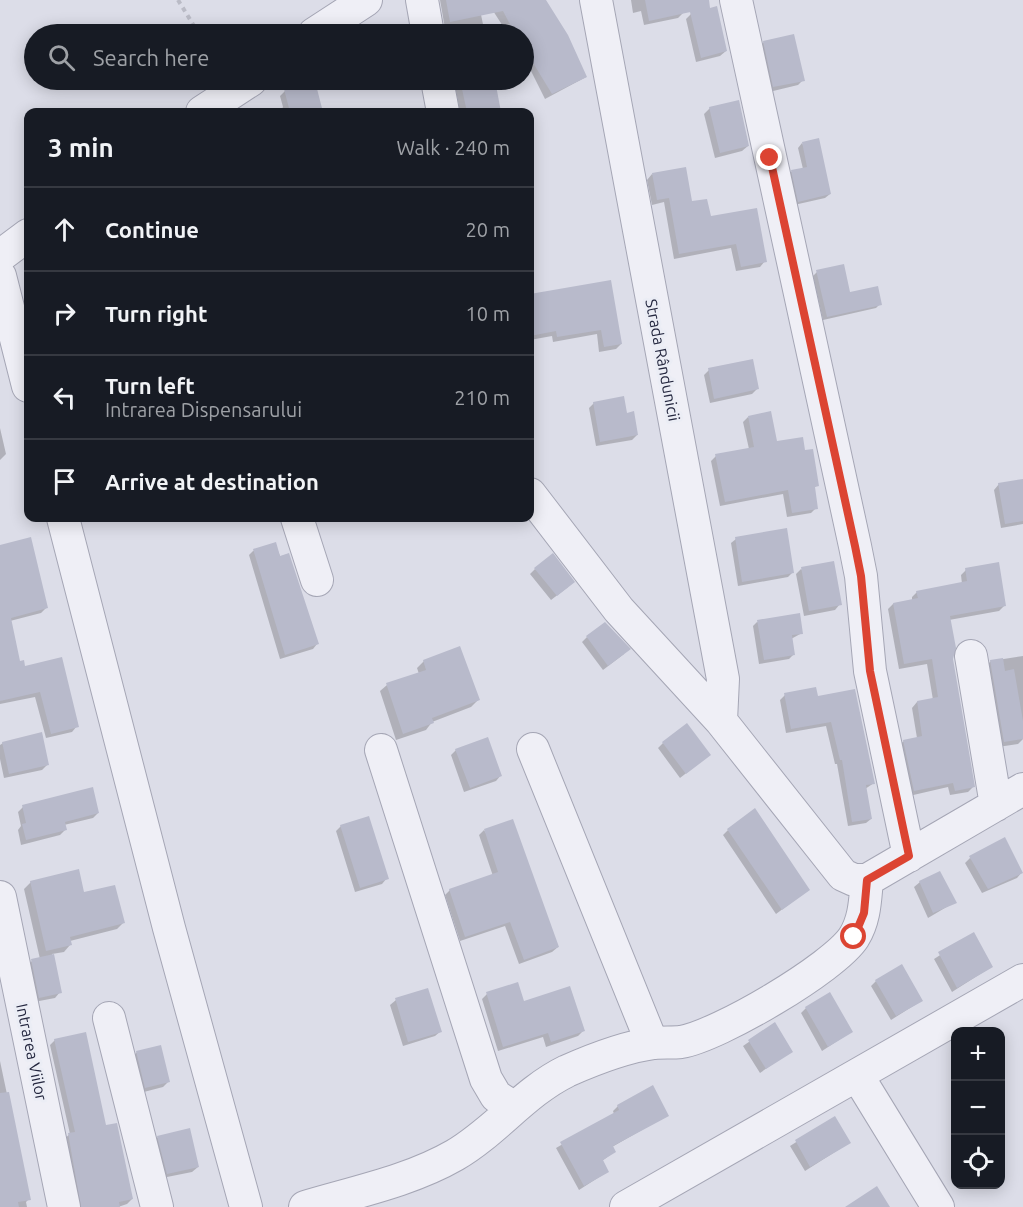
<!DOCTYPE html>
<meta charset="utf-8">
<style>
body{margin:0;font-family:Ubuntu,sans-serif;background:#20242c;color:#f1f3f6}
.controls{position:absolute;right:18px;bottom:18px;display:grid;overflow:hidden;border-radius:12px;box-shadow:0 3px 15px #0003}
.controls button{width:54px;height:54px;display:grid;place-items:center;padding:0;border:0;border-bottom:2px solid #363941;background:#171b24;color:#f1f3f6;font:30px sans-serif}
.stop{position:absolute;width:18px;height:18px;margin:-14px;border:4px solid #dc4432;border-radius:50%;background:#fff}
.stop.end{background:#dc4432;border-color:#fff;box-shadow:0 2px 6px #0008}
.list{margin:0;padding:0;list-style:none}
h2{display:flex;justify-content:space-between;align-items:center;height:78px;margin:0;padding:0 24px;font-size:26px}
h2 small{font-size:20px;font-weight:400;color:#9ea1a6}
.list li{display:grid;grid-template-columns:39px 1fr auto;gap:18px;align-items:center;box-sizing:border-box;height:84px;padding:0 24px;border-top:2px solid #363941}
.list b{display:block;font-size:22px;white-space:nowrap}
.list p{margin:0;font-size:20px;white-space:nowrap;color:#9ea1a6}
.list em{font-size:20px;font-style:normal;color:#9ea1a6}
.icon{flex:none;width:33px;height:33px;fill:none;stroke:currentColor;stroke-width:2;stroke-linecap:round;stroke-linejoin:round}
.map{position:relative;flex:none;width:1023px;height:1207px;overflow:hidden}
.search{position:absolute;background:#171b24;box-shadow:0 3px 15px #0003;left:24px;top:24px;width:510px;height:66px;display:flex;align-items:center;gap:15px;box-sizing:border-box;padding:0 21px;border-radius:33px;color:#9ea1a6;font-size:22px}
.panel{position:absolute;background:#171b24;box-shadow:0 3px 15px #0003;left:24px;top:108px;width:510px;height:414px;border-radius:12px}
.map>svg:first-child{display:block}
.shadow{fill:#0003}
.building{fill:#b8bacb}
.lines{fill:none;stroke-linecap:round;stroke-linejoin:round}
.minor-casing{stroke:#a5a6b5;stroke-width:34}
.path{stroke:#babbc6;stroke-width:4;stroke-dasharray:4.5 4.5;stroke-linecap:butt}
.minor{stroke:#efeff6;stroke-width:32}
.route{stroke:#dc4432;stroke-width:8}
.labels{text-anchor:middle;stroke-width:6;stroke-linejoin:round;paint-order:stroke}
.street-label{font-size:16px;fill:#24273f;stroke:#ebedf5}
</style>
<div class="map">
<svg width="1023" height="1207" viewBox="0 0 1023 1207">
<rect width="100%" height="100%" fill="#dcdde8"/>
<path class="shadow" d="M440 0H478L485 34H446Z
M486 0H544L586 77 545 99 524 57V34H508Z
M631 0H680L683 13 678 18 644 25 641 11 633 13Z
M691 14 726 51 720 56 696 62 686 19Z
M764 42 803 80 798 85 769 92 759 47Z
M454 80H493L499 112H460Z
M314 83 322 112H280L283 107 280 96 285 91Z
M710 108 748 146 742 151 715 158 704 114Z
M802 143 830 194 825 198 794 205 788 176 792 171 803 169 798 148Z
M652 174 691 203 765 261 760 267 736 271 731 248 674 259 664 202 652 205 647 180Z
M817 272 849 294 880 304 876 308 823 320 813 276Z
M610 282 621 344 616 349 599 352 597 334 553 342 552 336 530 340V296Z
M709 370 757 389 752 394 710 403 704 375Z
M594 403 626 414 637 435 632 440 596 446 589 408Z
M748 417 776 443 804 451 817 485 813 489 816 508 811 513 787 517 783 494 720 506 711 461 716 456 749 449 743 422Z
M0 428 6 454 0 460Z
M1023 480V524L1001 528 994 490 999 484Z
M736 539 792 573 788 577 738 586 731 543Z
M275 544 317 644 313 649 280 659 249 555 253 551Z
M0 546 46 608 41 613 10 621 19 663 77 726 72 732 46 738 35 697 0 704Z
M535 569 568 587 551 600 530 574Z
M801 569 840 604 835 610 804 616 796 574Z
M966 570 1004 606 999 611 949 620 952 659 973 787 968 792 950 795 948 787 909 796 898 746 904 741 917 738 912 708 917 702 933 700 927 664 899 669 888 609 893 604 912 601V597L917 592 962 584 961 575Z
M757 622 802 633 791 639 794 654 789 659 759 664 753 626Z
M587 637 624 654 603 670 582 642Z
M1023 656V739L1018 744 998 747 985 667 991 661Z
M424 661 478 700 471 707 432 722 426 730 396 740 380 691 387 685 419 674 417 668Z
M785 695 817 698 874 783 865 789 871 819 866 823 848 826 837 764H835L826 726 786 733 780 700Z
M3 743 48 764 42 770 4 778 0 759V745Z
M663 743 703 760 680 778 658 748Z
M456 750 501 775 496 781 464 792 451 755Z
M23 807 98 813 93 818 64 825 65 830 60 835 21 845 18 830 21 826 18 812Z
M341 826 387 878 382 884 355 892 336 831Z
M484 830 558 947 552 952 519 964 505 926 460 941 445 895 450 890 493 876 479 835Z
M728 830 808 890 776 914 723 835Z
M970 858 1022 872 1017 878 982 893 965 863Z
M31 882 83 894 123 923 117 929 70 941V945L64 952 52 954 60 992 55 998 34 1002 27 966 32 961 40 959 24 889Z
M920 882 955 902 928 918 914 887Z
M973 934 991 967 952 992 934 959Z
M876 981 921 1001 891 1020 871 986Z
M487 994 583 1031 578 1036 546 1047 543 1037 498 1051 482 999Z
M396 1000 441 1031 435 1036 403 1046 390 1005Z
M806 1008 851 1032 822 1051 801 1013Z
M775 1024 791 1051 760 1073 743 1046Z
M55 1040 105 1127 132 1199 127 1204 118 1207H77L64 1139 70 1134 50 1045Z
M137 1052 168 1082 163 1087 140 1093 132 1058Z
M0 1061 29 1199 26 1202 27 1207H0Z
M618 1106 668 1115 612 1147 614 1152 602 1161 607 1172 579 1190 556 1148 614 1114 613 1111Z
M834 1118 849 1143 805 1171 790 1146Z
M158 1137 198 1167 192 1172 162 1178 153 1142Z"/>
<path class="building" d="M446 0H546L568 35 587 77 552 94 524 48V34H515L503 11 450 22Z
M645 0H709L710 8 717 6 727 51 701 58 690 12 695 11 649 21Z
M794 34 805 81 773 87 763 41Z
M460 80H495L501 112H467Z
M315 81 323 112H290L284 89Z
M739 100 749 146 720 153 709 107Z
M819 138 831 194 798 202 791 170 807 167 802 142Z
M686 167 692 201 707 199 711 216 757 208 767 262 741 267 736 244 679 254 669 198 657 200 652 173Z
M844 264 850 292 878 286 882 305 827 317 816 270Z
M611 280 622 344 604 347 601 330 557 337 556 331 530 336V294Z
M753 359 759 389 714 399 708 368Z
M624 396 627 413 634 411 638 435 600 442 593 402Z
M771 411 777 441 803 437 805 450 813 449 819 486 815 487 818 509 792 513 788 490 725 502 715 454 754 447 748 416Z
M1023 479V521L1005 524 998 483Z
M787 528 794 573 742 582 735 537Z
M31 537 48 608 11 618 20 661 24 660 25 666 62 657 79 727 51 734 40 692 0 701V545Z
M276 542 280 556 289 553 319 644 285 655 253 549Z
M553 553 575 582 557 596 534 568Z
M834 561 842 605 809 611 801 567Z
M999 562 1006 606 950 616 956 648 953 659 975 787 955 791 953 783 914 791 903 740 922 736 917 701 938 697 932 659 904 664 893 603 918 598 916 591 967 581 965 568Z
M800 613 803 634 792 635 795 655 764 660 757 620Z
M605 622 631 649 608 666 586 636Z
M460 646 480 700 432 718 434 723 403 734 386 683 426 670 423 660Z
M1003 658 1005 671 1014 669 1023 721V739L1004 742 990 660Z
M816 687 818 696 855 689 875 784 866 785 872 819 852 822 842 760H840L831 722 791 729 784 693Z
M687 723 711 755 686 774 662 742Z
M42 732 49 765 9 774 2 742Z
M488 737 502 776 470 788 455 749Z
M93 787 99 813 65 822 67 830 26 840 22 824 26 823 22 805Z
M755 808 810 890 782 910 727 829Z
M369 816 389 879 360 888 340 825Z
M513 819 559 947 524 960 510 922 465 937 449 889 498 872 484 829Z
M1005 837 1023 873 988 889 969 856Z
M79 869 84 892 115 885 125 923 70 937 72 945 46 951 30 881Z
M940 871 957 903 933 913 919 881Z
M974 932 993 967 957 988 938 952Z
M54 954 62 993 39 998 31 959Z
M902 964 923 1001 896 1016 875 980Z
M518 982 524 1001 570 986 585 1031 551 1042 548 1033 503 1047 486 992Z
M428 988 442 1032 408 1042 395 998Z
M830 992 853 1032 828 1047 805 1007Z
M775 1022 793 1052 766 1069 748 1040Z
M86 1032 106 1125 117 1123 133 1199 119 1202 120 1207H81L68 1133 75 1132 54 1039Z
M161 1045 170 1082 145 1088 136 1051Z
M653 1085 669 1116 613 1146 616 1152 603 1160 609 1172 584 1186 560 1142 619 1110 617 1105Z
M9 1092 31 1200 18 1202 19 1207H0V1093Z
M835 1116 851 1143 810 1167 795 1140Z
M190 1128 199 1167 167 1174 157 1136Z
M877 1186 890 1207H845Z"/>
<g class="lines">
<defs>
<path id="minor" d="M422 0 428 34
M596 0 723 679 721 721
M736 0 855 546 861 576 870 671 909 856
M314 34 366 0
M437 80 443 112
M202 112 251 80
M0 256 28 235
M0 276 28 386
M530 494 619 610 721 721 843 875 854 880H867L1023 789
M63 518 169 928 246 1207
M297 518 317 580
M971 656 996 805
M533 749 652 1043
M381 750 486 1079 496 1096 513 1107
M0 897 64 1207
M109 1018 157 1207
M857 1075 938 1207
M305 1207C355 1192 410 1181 455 1155 496 1131 524 1092 567 1071 594 1059 625 1047 654 1043 663 1042 672 1043 681 1042 718 1036 834 968 854 937 865 919 865 900 867 880
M626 1207 1023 980"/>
</defs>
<use href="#minor" class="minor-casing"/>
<path class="path" d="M178 0 199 34"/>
<use href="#minor" class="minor"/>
</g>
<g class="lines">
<path class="route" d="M770 158 855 546 861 576 870 671 909 856 867 880 864 913 854 937"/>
</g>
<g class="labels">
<g class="street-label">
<text transform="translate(663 360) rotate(79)" y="6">Strada Rândunicii</text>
<text transform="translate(32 1052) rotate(78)" y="6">Intrarea Viilor</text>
</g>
</g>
</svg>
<div class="controls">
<button>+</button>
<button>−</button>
<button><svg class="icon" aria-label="locate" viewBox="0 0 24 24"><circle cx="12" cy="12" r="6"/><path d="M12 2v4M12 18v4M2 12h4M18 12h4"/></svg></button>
</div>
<div class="stop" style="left:854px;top:937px"></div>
<div class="stop end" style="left:770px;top:158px"></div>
<div class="search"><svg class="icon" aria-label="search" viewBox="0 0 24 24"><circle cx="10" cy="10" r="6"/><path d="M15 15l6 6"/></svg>Search here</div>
<section class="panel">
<h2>3 min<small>Walk · 240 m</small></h2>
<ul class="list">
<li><svg class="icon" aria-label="ahead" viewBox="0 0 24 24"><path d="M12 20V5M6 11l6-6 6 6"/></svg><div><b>Continue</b></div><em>20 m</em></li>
<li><svg class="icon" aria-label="right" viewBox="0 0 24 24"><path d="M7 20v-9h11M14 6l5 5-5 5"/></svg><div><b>Turn right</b></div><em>10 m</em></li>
<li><svg class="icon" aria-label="left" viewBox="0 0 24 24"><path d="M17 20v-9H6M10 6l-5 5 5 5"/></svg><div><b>Turn left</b><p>Intrarea Dispensarului</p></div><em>210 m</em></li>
<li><svg class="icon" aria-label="arrive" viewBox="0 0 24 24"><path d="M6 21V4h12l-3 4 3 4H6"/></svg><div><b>Arrive at destination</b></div></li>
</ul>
</section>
</div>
